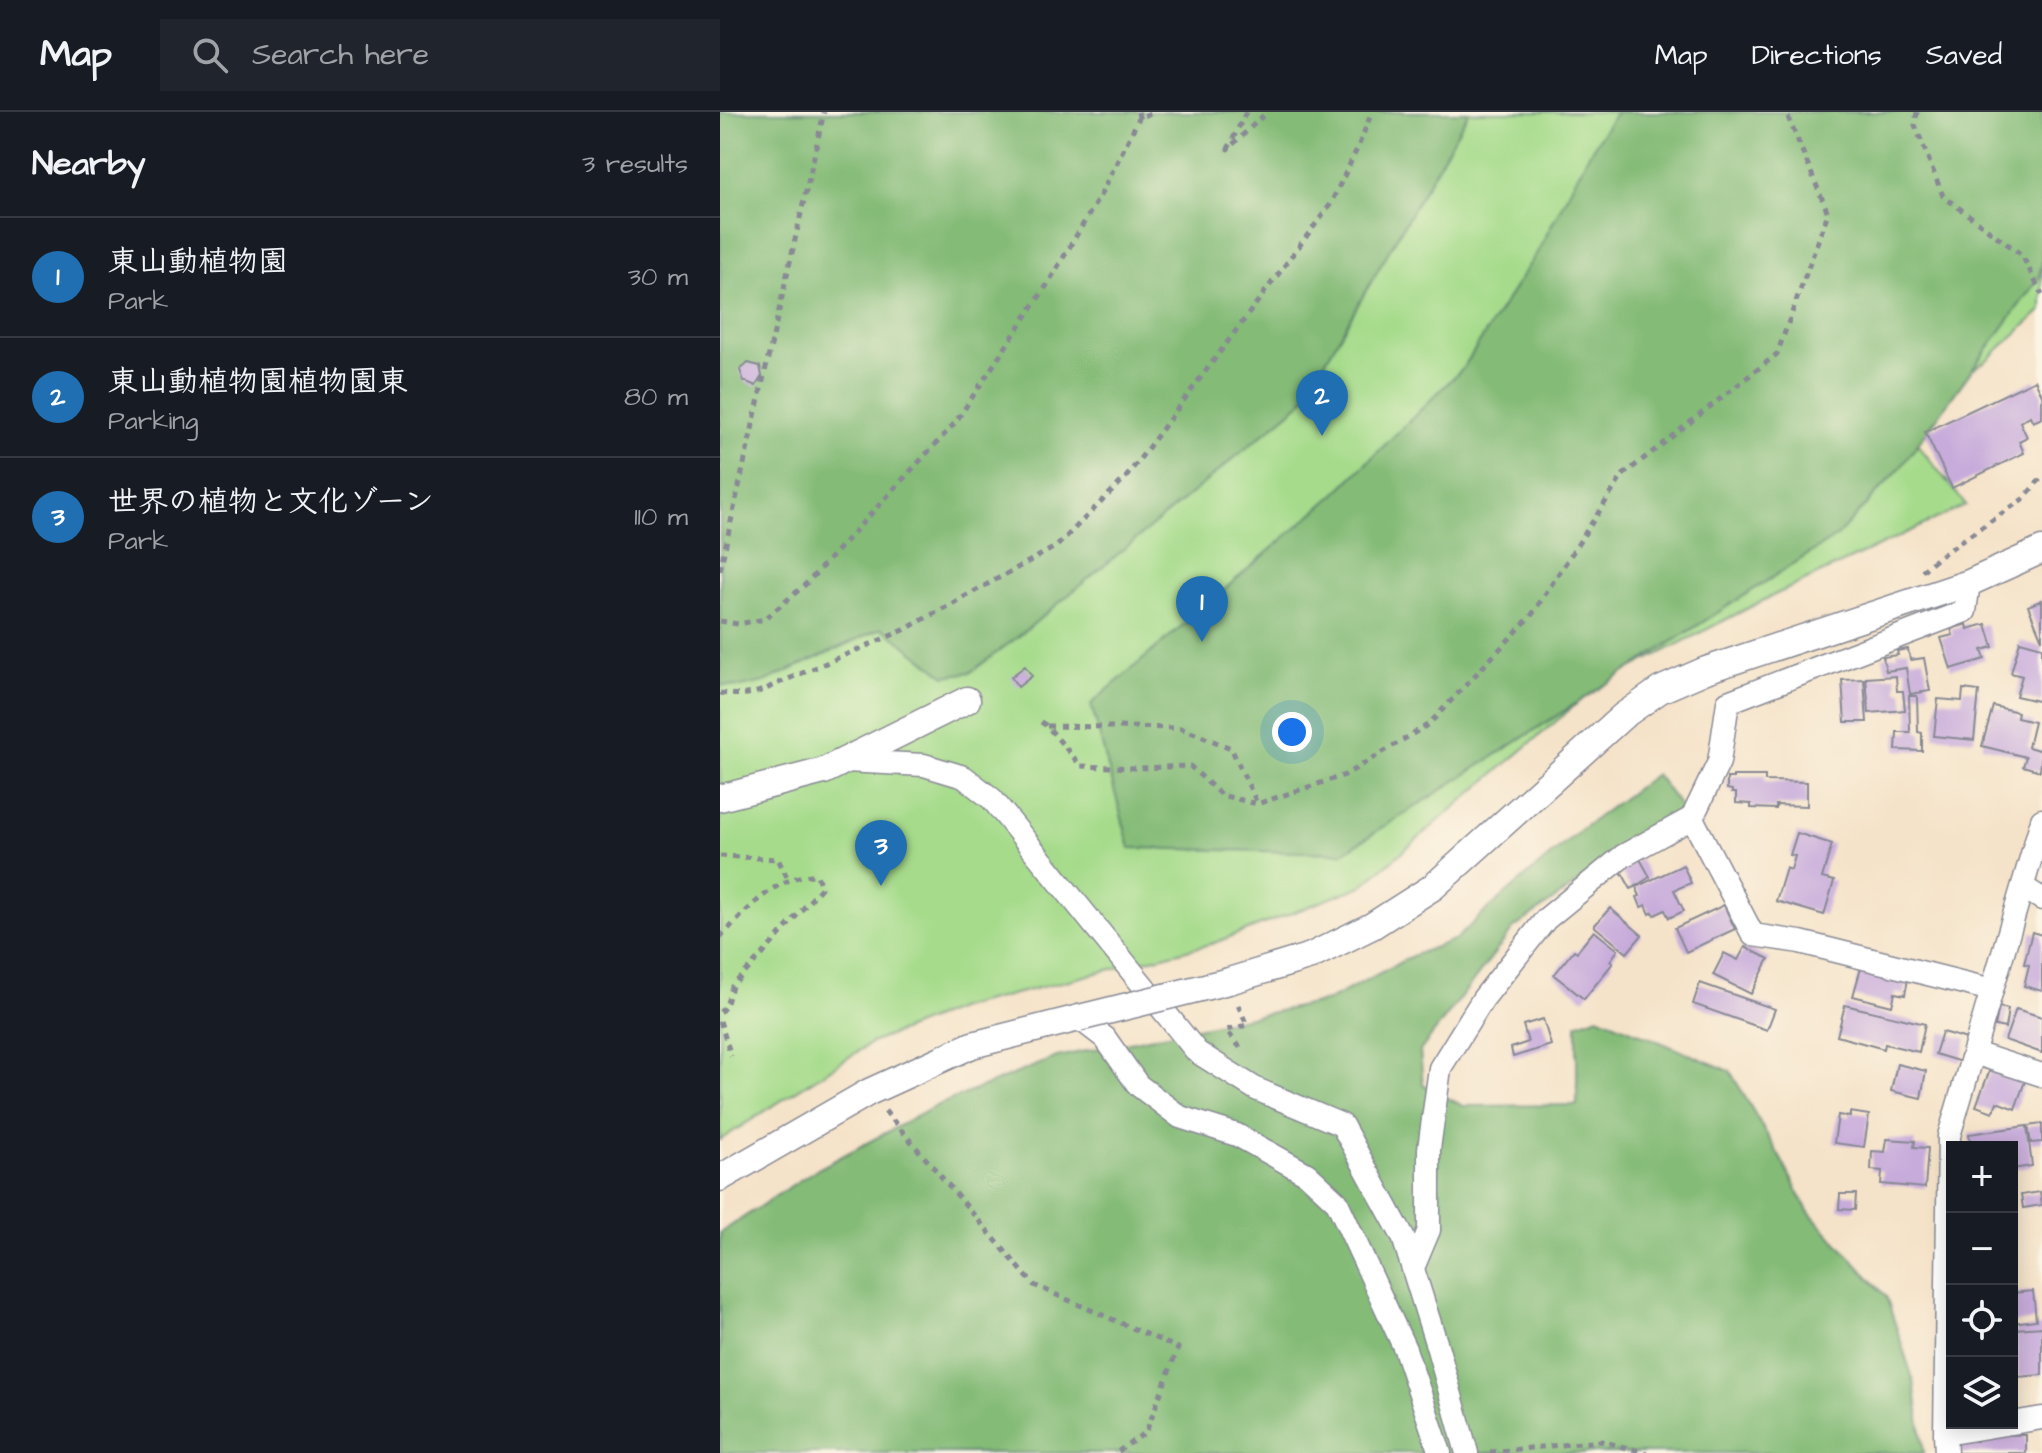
<!DOCTYPE html>
<meta charset="utf-8">
<style>
body{margin:0;font-family:"Architects Daughter","Klee One",sans-serif;background:#20242c;color:#f1f3f6}
.controls{position:absolute;right:24px;bottom:24px;display:grid;overflow:hidden;border-radius:0px;box-shadow:0 4px 20px #0003}
.controls button{width:72px;height:72px;display:grid;place-items:center;padding:0;border:0;border-bottom:2px solid #363941;background:#171b24;color:#f1f3f6;font:40px sans-serif}
.you{position:absolute;left:572px;top:620px;width:28px;height:28px;margin:-20px;border:6px solid #fff;border-radius:50%;background:#1a73e8;box-shadow:0 0 0 12px #1a73e833}
.badge{display:grid;place-items:center;width:52px;height:52px;border-radius:50%;background:#1f6fb2;color:#fff;font-size:26px;font-weight:700}
.pin{position:absolute;translate:-50% -66px;filter:drop-shadow(0 2px 4px #0008)}
.pin::after{content:'';position:absolute;top:42px;width:28px;height:24px;background:inherit;clip-path:polygon(0 0,100% 0,50% 100%)}
.list{margin:0;padding:0;list-style:none}
h2{display:flex;justify-content:space-between;align-items:center;height:104px;margin:0;padding:0 32px;font-size:34px}
h2 small{font-size:26px;font-weight:400;color:#9ea1a6}
.list li{display:grid;grid-template-columns:52px 1fr auto;gap:24px;align-items:center;box-sizing:border-box;height:120px;padding:0 32px;border-top:2px solid #363941}
.list b{display:block;font-size:30px;white-space:nowrap}
.list p{margin:0;font-size:26px;white-space:nowrap;color:#9ea1a6}
.list em{font-size:26px;font-style:normal;color:#9ea1a6}
.icon{flex:none;width:44px;height:44px;fill:none;stroke:currentColor;stroke-width:2;stroke-linecap:round;stroke-linejoin:round}
.map{position:relative;flex:none;width:1322px;height:1341px;overflow:hidden}
header{display:flex;align-items:center;gap:48px;box-sizing:border-box;height:112px;padding:0 40px;background:#171b24;border-bottom:2px solid #363941}
header strong{font-size:38px}
nav{display:flex;gap:44px;margin-inline-start:auto;font-size:28px}
.search{width:560px;height:72px;background:#20242c;display:flex;align-items:center;gap:20px;box-sizing:border-box;padding:0 28px;border-radius:0px;color:#9ea1a6;font-size:30px}
main{display:flex}
aside{flex:1;background:#171b24}
.map>svg:first-child{display:block}
.green{fill:#a6db8b;stroke:#608574;stroke-width:2}
.forest{fill:#84bb77;stroke:#50756a;stroke-width:2}
.building{fill:#c7abdb}
.lines{fill:none;stroke-linecap:round;stroke-linejoin:round}
.minor-casing{stroke:#888994;stroke-width:25}
.tertiary-casing{stroke:#888994;stroke-width:29}
.path{stroke:#888994;stroke-width:5;stroke-dasharray:6 6;stroke-linecap:butt}
.minor{stroke:#fff;stroke-width:22}
.tertiary{stroke:#fff;stroke-width:26}
.tertiary-bridge-casing{stroke:#888994;stroke-width:29;stroke-linecap:butt}
.tertiary-bridge{stroke:#fff;stroke-width:26}
</style>
<header>
<strong>Map</strong>
<div class="search"><svg class="icon" aria-label="search" viewBox="0 0 24 24"><circle cx="10" cy="10" r="6"/><path d="M15 15l6 6"/></svg>Search here</div>
<nav><a>Map</a><a>Directions</a><a>Saved</a></nav>
</header>
<main>
<aside>
<h2>Nearby<small>3 results</small></h2>
<ul class="list">
<li><span class="badge">1</span><div><b>東山動植物園</b><p>Park</p></div><em>30 m</em></li>
<li><span class="badge">2</span><div><b>東山動植物園植物園東</b><p>Parking</p></div><em>80 m</em></li>
<li><span class="badge">3</span><div><b>世界の植物と文化ゾーン</b><p>Park</p></div><em>110 m</em></li>
</ul>
</aside>
<div class="map">
<svg width="1322" height="1341" viewBox="0 0 1322 1341">
<rect width="100%" height="100%" fill="#fcf5e5"/>
<filter id="ink" filterUnits="userSpaceOnUse"><feTurbulence type="fractalNoise" baseFrequency=".0125" numOctaves="2"/><feDisplacementMap in="SourceGraphic" scale="16" xChannelSelector="R" yChannelSelector="G"/><feConvolveMatrix kernelMatrix="1 2 1 2 8 2 1 2 1" color-interpolation-filters="sRGB"/></filter>
<filter id="wash" filterUnits="userSpaceOnUse"><feTurbulence type="fractalNoise" baseFrequency=".006" numOctaves="4" result="noise"/><feDisplacementMap in="SourceGraphic" scale="32" xChannelSelector="R" yChannelSelector="G"/><feGaussianBlur stdDeviation="1.8" result="paint"/><feColorMatrix in="noise" values="0 0 0 0 0 0 0 0 0 0 0 0 0 0 0 0 0 1.4 0 .05"/><feComposite in="paint" operator="in"/></filter>
<g filter="url(#wash)">
<rect width="100%" height="100%" fill="#f5e3c9"/>
<path class="green" d="M0 0H1322V198L1267 248 1177 307 1246 393 1046 487 880 572 642 774 494 831 240 896 151 931 0 1028Z"/>
<path class="forest" d="M0 0H749L582 290 299 524 251 560 225 564 162 516 44 570 21 575 0 573Z
M896 0H1322V149L1319 166 1181 355 1117 424 623 741 410 736 371 592 614 383 743 256 818 139 867 45Z
M936 662 962 697 793 817 700 939 703 973 743 994 857 993V912L878 904 1010 959 1061 1047 1088 1099 1166 1184 1194 1270 1204 1341H0V1121L92 1060 218 993 337 945 607 889 692 844 736 827 767 798 863 716Z"/>
<g id="blocks">
<path class="building" d="M28 251 40 254 42 264 36 274 24 269 20 258Z
M1315 268 1322 283V306L1313 310 1310 304 1300 310 1307 325 1299 329 1304 341 1232 376 1205 320Z
M1322 488V528L1308 494Z
M1247 512 1248 517 1266 512 1273 535 1262 538 1265 547 1231 557 1221 526 1233 523 1231 517Z
M1300 529 1322 535V590L1296 584 1302 564 1291 561Z
M1188 537 1190 548 1204 546 1210 579 1190 582 1186 556 1166 559 1163 545 1178 543 1177 539Z
M305 554 312 564 298 575 291 565Z
M1176 564 1177 579H1183L1185 598 1149 601 1146 566Z
M1144 567 1147 610H1125L1122 568Z
M1243 577 1259 579 1254 628 1214 624 1218 587 1242 589Z
M1189 584H1197L1198 620 1202 621V639L1176 638 1177 620H1190Z
M1273 594 1298 600 1297 606 1314 610 1308 635 1322 639 1320 659 1303 654 1306 645 1262 634Z
M1013 664H1045V669L1087 670V694L1056 693V697L1031 696V692L1016 691V681H1012V678L1007 677V666H1013Z
M1077 721 1112 732 1102 766 1114 769 1104 803 1056 789 1066 756 1071 758 1075 744 1070 743Z
M920 747 930 765 911 777 901 759Z
M963 753 971 771 954 778 964 799 949 806 945 798 935 803 933 800 930 802 926 793 921 795 917 785 920 784 916 775Z
M1004 793 1015 817 966 840 955 816Z
M890 796 922 823 907 841 874 814Z
M874 819 898 838 890 849 893 851 864 887 834 863 854 838 857 840Z
M1312 820 1322 823V879L1304 874 1309 853 1304 852Z
M1025 835 1049 847 1031 882 993 863 1004 841 1018 848Z
M1141 856 1188 867 1185 883 1175 881 1172 894 1133 884Z
M980 871 1055 897 1047 918 973 892Z
M1125 893 1205 912 1199 940 1165 932 1164 937 1117 924Z
M1279 895 1288 897 1285 916 1275 914Z
M1296 897 1322 905V941L1285 928Z
M823 907 831 933 793 945 791 936 808 930 803 913Z
M1222 920 1247 927 1241 950 1215 942Z
M1177 952 1206 959 1201 986 1171 979Z
M1271 955 1305 969 1295 997 1277 990 1273 1000 1256 994Z
M1130 1000 1149 1003 1144 1035 1114 1031 1118 1003 1130 1005Z
M1322 1012V1030L1311 1031 1308 1014Z
M1307 1014 1312 1054 1292 1057V1035H1251L1249 1022Z
M1167 1027 1195 1029 1194 1035 1208 1036 1205 1076 1161 1072 1162 1059 1151 1058 1152 1039 1165 1040Z
M1320 1080 1322 1093 1303 1096 1301 1083Z
M1120 1082H1136L1135 1098 1119 1097Z
M1313 1179 1316 1208 1292 1211V1181Z
M1322 1215V1263L1298 1265 1295 1217Z
M1257 1322 1306 1323V1341H1236V1329H1257Z"/>
</g>
</g>
<g filter="url(#ink)">
<use href="#blocks" fill-opacity="0" stroke="#888994" stroke-width="2"/>
<g class="lines">
<defs>
<path id="minor" d="M125 649 204 653 244 665 272 687 477 940 536 977 622 1013 683 1125 718 1237 747 1341
M972 706 999 650 1008 590 1245 499 1249 471
M1303 775 1322 787
M359 906 385 926 418 973 460 1005 517 1023 587 1062 617 1090 685 1237 720 1341
M1254 941 1322 963
M693 1156 709 1118V1037L720 956 763 887 826 807 903 744 972 706 1033 823 1080 830 1272 878
M1292 1311 1322 1306
M1225 1322 1291 1311
M1226 1341 1225 1322 1229 1024 1322 708"/>
<path id="tertiary" d="M0 686 104 659 247 588
M509 869 591 844 652 814 713 775 903 604 940 578 986 558 1249 471 1322 438
M0 1066 149 980 252 933 359 906"/>
</defs>
<use href="#minor" class="minor-casing"/>
<use href="#tertiary" class="tertiary-casing"/>
<path class="path" d="M418 0 419 6 433 0
M526 0 508 37 547 0
M1197 0 1195 13 1223 84 1302 143 1322 183
M0 458 104 0
M1202 459 1217 446 1303 387 1322 365
M0 509 18 512 45 507 87 471 235 311 327 173 381 82 422 0
M0 581C20 584 36 583 54 573L184 518 337 434 407 364 610 93 638 35 652 0
M321 610 327 614 361 654 418 656 470 654 501 683 537 692 625 663 709 612 811 504 903 363 1057 242 1108 101 1066 0
M327 614 460 616 511 636 537 691
M0 744 58 747 69 769
M0 825C28 799 55 762 97 763L101 776 43 842 12 874 6 894 0 900
M518 893 527 913 506 918 523 939
M0 909 11 944
M165 999 314 1173 458 1236 426 1320 396 1341
M770 1340 881 1329 927 1341"/>
<use href="#minor" class="minor"/>
<use href="#tertiary" class="tertiary"/>
<defs>
<path id="tertiary-bridge" d="M359 906 509 869"/>
</defs>
<use href="#tertiary-bridge" class="tertiary-bridge-casing"/>
<use href="#tertiary-bridge" class="tertiary-bridge"/>
</g>
</g>
</svg>
<div class="controls">
<button>+</button>
<button>−</button>
<button><svg class="icon" aria-label="locate" viewBox="0 0 24 24"><circle cx="12" cy="12" r="6"/><path d="M12 2v4M12 18v4M2 12h4M18 12h4"/></svg></button>
<button><svg class="icon" aria-label="layers" viewBox="0 0 24 24"><path d="M12 4l9 5-9 5-9-5zM3 14l9 5 9-5"/></svg></button>
</div>
<div class="you"></div>
<div class="pin badge" style="left:482px;top:530px">1</div>
<div class="pin badge" style="left:602px;top:324px">2</div>
<div class="pin badge" style="left:161px;top:774px">3</div>
</div>
</main>
